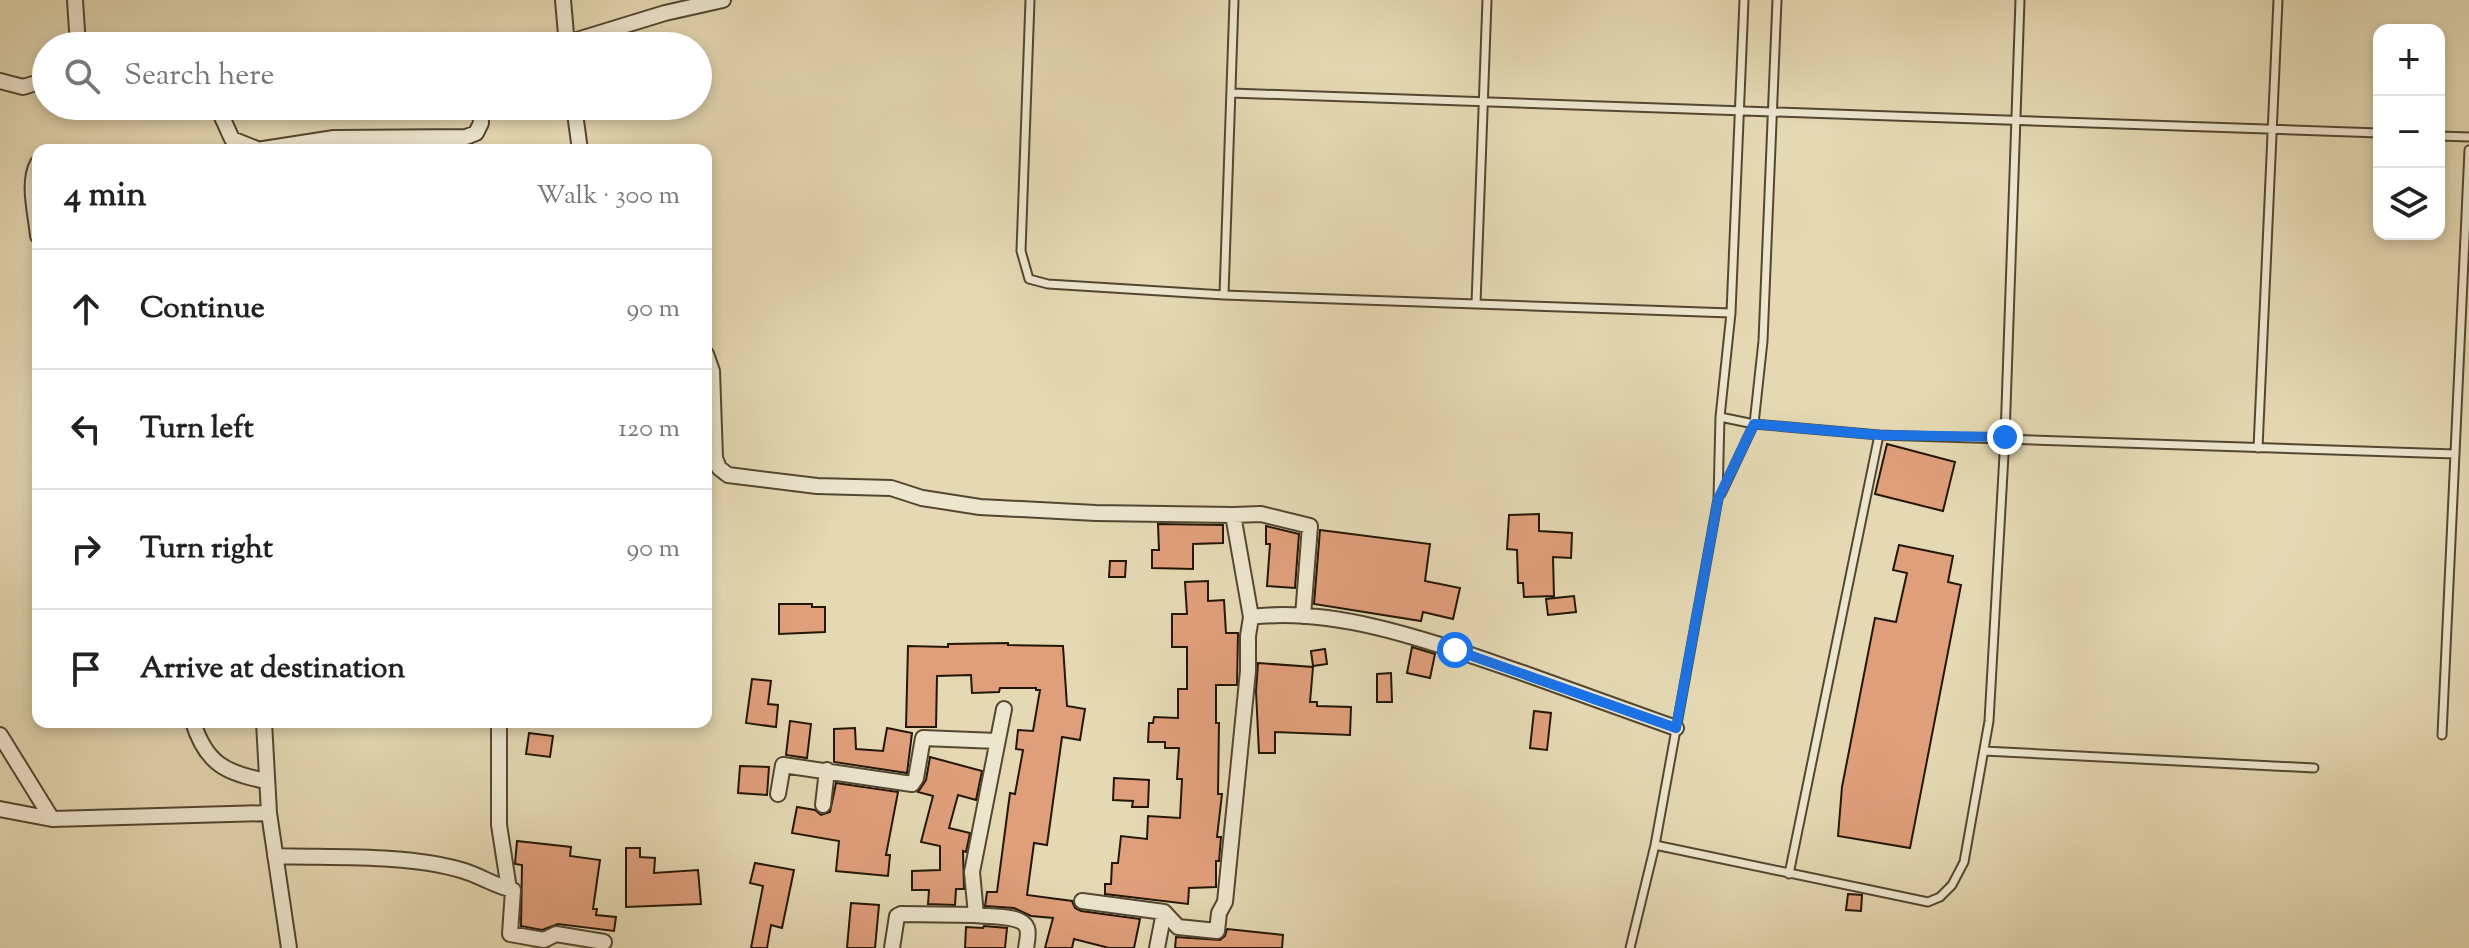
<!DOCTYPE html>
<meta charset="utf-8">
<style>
body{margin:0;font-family:"Sorts Mill Goudy",serif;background:#f6f6f6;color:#222}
.controls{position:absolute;right:24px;top:24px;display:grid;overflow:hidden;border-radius:16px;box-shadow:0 4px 12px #0003}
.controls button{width:72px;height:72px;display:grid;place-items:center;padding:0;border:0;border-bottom:2px solid #e0e0e0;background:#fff;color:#222;font:40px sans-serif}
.stop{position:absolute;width:24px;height:24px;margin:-18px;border:6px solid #1a73e8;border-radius:50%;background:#fff}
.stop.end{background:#1a73e8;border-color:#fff;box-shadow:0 2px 8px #0008}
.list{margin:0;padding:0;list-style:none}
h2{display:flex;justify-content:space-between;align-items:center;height:104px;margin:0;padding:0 32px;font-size:34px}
h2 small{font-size:26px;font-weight:400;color:#767676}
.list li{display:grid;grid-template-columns:52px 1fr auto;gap:24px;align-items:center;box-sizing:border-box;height:120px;padding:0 32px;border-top:2px solid #e0e0e0}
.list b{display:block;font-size:30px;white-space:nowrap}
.list em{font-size:26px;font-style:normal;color:#767676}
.icon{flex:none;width:44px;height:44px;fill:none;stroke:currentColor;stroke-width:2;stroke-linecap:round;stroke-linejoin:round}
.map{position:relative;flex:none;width:2469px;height:948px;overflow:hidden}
.search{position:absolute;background:#fff;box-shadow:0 4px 12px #0003;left:32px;top:32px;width:680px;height:88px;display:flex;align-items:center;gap:20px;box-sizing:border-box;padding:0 28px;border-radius:44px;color:#767676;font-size:30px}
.panel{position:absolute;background:#fff;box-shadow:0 4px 12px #0003;left:32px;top:144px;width:680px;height:584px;border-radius:16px}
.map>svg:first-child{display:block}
.building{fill:#e09f7b;stroke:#231604;stroke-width:2}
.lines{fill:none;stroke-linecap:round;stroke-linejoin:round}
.service-casing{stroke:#534730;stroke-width:11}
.minor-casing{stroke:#534730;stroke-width:18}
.service{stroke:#ede6ce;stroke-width:7}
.minor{stroke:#ede6ce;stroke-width:14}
.route{stroke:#1a73e8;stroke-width:10}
</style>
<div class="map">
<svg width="2469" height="948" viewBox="0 0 2469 948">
<rect width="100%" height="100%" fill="#e4d9b3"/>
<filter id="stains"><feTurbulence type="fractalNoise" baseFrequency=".0025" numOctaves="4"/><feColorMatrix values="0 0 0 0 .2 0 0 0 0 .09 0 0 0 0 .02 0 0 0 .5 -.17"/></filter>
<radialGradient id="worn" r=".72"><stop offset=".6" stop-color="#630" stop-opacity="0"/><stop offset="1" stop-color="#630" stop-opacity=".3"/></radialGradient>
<path class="building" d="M1887 444 1955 462 1943 511 1875 494Z
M1539 514V531L1572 533 1571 558 1553 557 1554 596 1524 597 1523 583H1518L1517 550 1507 549 1509 515Z
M1158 524 1223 525V543L1193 544V569L1152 568V550H1159Z
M1266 526 1299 534 1295 588 1267 586 1270 544H1266Z
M1320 530 1430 544 1425 581 1460 588 1453 619 1423 612 1421 621 1314 604Z
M1899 545 1953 556 1948 582 1961 585 1910 848 1838 836 1842 787 1875 618 1896 622 1907 573 1893 570Z
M1110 561H1126L1125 577H1109Z
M1208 581V601L1224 600 1226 633H1238L1237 685H1216V723H1219L1218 794H1222L1217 837H1221L1219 861H1216V887L1189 888 1188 904 1105 894V884H1111L1112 863H1118L1121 836 1147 839 1148 816 1180 818 1182 779H1177L1179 748H1165V742H1148L1149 723H1153L1154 717 1178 718V689H1187V647H1172V614H1187L1185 582Z
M1574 596 1576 612 1548 615 1546 599Z
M779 604H812V607H825V632L779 634Z
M1008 643V645L1063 646 1067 706 1085 709 1080 740 1062 737 1047 845 1034 843 1027 895 1072 901 1075 908 1081 911 1140 919 1134 948H1109L1074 939 1072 948H1045L1053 918 1031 916 1014 908 985 906 987 892H997L1010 793 1015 794 1023 750 1016 749 1018 730 1033 731 1040 690H1036V688H1000L999 692 972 693 971 675 937 676 936 727H906L908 646 948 647V644Z
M1412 647 1435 654 1430 678 1407 673Z
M1325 649 1327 664 1313 666 1311 651Z
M1258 663 1313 667 1310 702H1317V706L1351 707 1350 735 1275 732V753H1259L1256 691Z
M1391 673 1392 702H1377V674Z
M752 679 771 681 768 704 778 705 776 727 746 723Z
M1534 711 1551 713 1547 750 1530 748Z
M790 721 811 724 807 758 786 755Z
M855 728 856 749 883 751 887 728 912 733 907 773 834 762V729Z
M529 733 553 736 550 757 526 754Z
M930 757 982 771 976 800 958 795 949 828 970 833 966 852 963 851 964 889H956L955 905 928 904 929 890H912V871L940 870V846L921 842 933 796 918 792 926 780Z
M740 766 769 767 767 795 738 793Z
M1114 778 1149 780 1148 807H1132L1133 801 1113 800Z
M836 783 898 792 886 855H890L888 876 836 871 839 841 792 833 797 807 815 810 821 815 830 812Z
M517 841 571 847 570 856 600 860 593 909H597L596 915 616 917 614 931 558 924 542 930 521 926 522 865 515 864Z
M626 848H640V857L655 858 654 873 698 870 701 904 626 907Z
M755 863 794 870 782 928 771 925 767 948H751L763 886 750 883Z
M1848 894 1862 895 1861 911 1846 910Z
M851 903 879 905 875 948H847Z
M984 926 1007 928 1005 948H965L966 927 983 928Z
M1227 929 1283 935 1282 948H1175L1176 937 1220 940 1225 936Z"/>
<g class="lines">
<defs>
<path id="service" d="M1030 0 1021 251 1029 279 1048 284 1224 295 1731 313
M1231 93 2379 133
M2439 136 2469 137
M1224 295 1234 0
M1476 304 1487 0
M1720 417 1754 424 1879 435 2455 454
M2258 448 2278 0
M1721 494 1754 424 1763 341 1777 0
M2442 735 2469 150
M1984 751 2314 768
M1655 845 1928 902 1940 897 1952 885 1964 862 1989 721 2005 437 2020 0
M1789 874 1879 435
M1630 948 1655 845 1718 499 1720 417 1731 313 1744 0"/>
<path id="minor" d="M75 0 78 46
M563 0 567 46
M502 46 567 43 665 13 723 0
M0 81 23 87 46 80
M217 106 232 139 257 149
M574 106 580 150
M257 150 334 138 466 137 476 133 481 123 480 106
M38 163C27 182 36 214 38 236
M706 354 712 371 715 458 719 468 728 475 817 486 891 488 922 498 980 507 1096 513 1233 515 1251 617 1248 636V671L1225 902 1219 913 1217 931 1178 927 1164 912 1157 948
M1233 515 1261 514 1310 526 1303 616
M1251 617C1338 606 1438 644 1520 672 1572 691 1624 709 1676 728
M1004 709 972 872 976 915C989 917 1022 914 1027 928 1029 933 1027 942 1026 948
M193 722C206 764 226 773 266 781
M264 722 269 813 289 948
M499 722V825L509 889
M0 735 52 819
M778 794 783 765 912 784 916 778 923 738 997 741
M823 805 827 770
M0 809 52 819 269 813
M275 856C332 858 406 854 461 870 479 875 495 886 513 890L510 934 544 940 556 934 604 942
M1082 901 1164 912
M892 948 897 916 901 914 976 915"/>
</defs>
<use href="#service" class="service-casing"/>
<use href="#minor" class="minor-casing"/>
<use href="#service" class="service"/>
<use href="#minor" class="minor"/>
</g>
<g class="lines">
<path class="route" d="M1455 650 1676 728 1718 499 1754 424 1879 435 2005 437"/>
</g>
<rect width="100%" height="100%" filter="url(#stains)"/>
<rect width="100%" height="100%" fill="url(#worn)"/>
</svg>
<div class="controls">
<button>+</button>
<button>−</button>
<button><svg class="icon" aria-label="layers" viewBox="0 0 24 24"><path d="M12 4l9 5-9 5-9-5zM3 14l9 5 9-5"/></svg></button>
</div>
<div class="stop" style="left:1455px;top:650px"></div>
<div class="stop end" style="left:2005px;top:437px"></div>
<div class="search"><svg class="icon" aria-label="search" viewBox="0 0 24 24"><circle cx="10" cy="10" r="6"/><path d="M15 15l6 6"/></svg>Search here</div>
<section class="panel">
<h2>4 min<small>Walk · 300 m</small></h2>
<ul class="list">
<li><svg class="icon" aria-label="ahead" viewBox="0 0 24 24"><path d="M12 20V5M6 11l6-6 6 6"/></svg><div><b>Continue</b></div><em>90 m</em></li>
<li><svg class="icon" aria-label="left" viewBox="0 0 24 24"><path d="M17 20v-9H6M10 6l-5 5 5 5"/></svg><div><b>Turn left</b></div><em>120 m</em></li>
<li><svg class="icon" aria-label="right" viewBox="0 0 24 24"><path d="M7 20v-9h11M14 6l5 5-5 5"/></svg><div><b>Turn right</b></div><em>90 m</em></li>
<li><svg class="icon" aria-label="arrive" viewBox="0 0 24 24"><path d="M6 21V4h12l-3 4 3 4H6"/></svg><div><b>Arrive at destination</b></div></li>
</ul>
</section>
</div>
